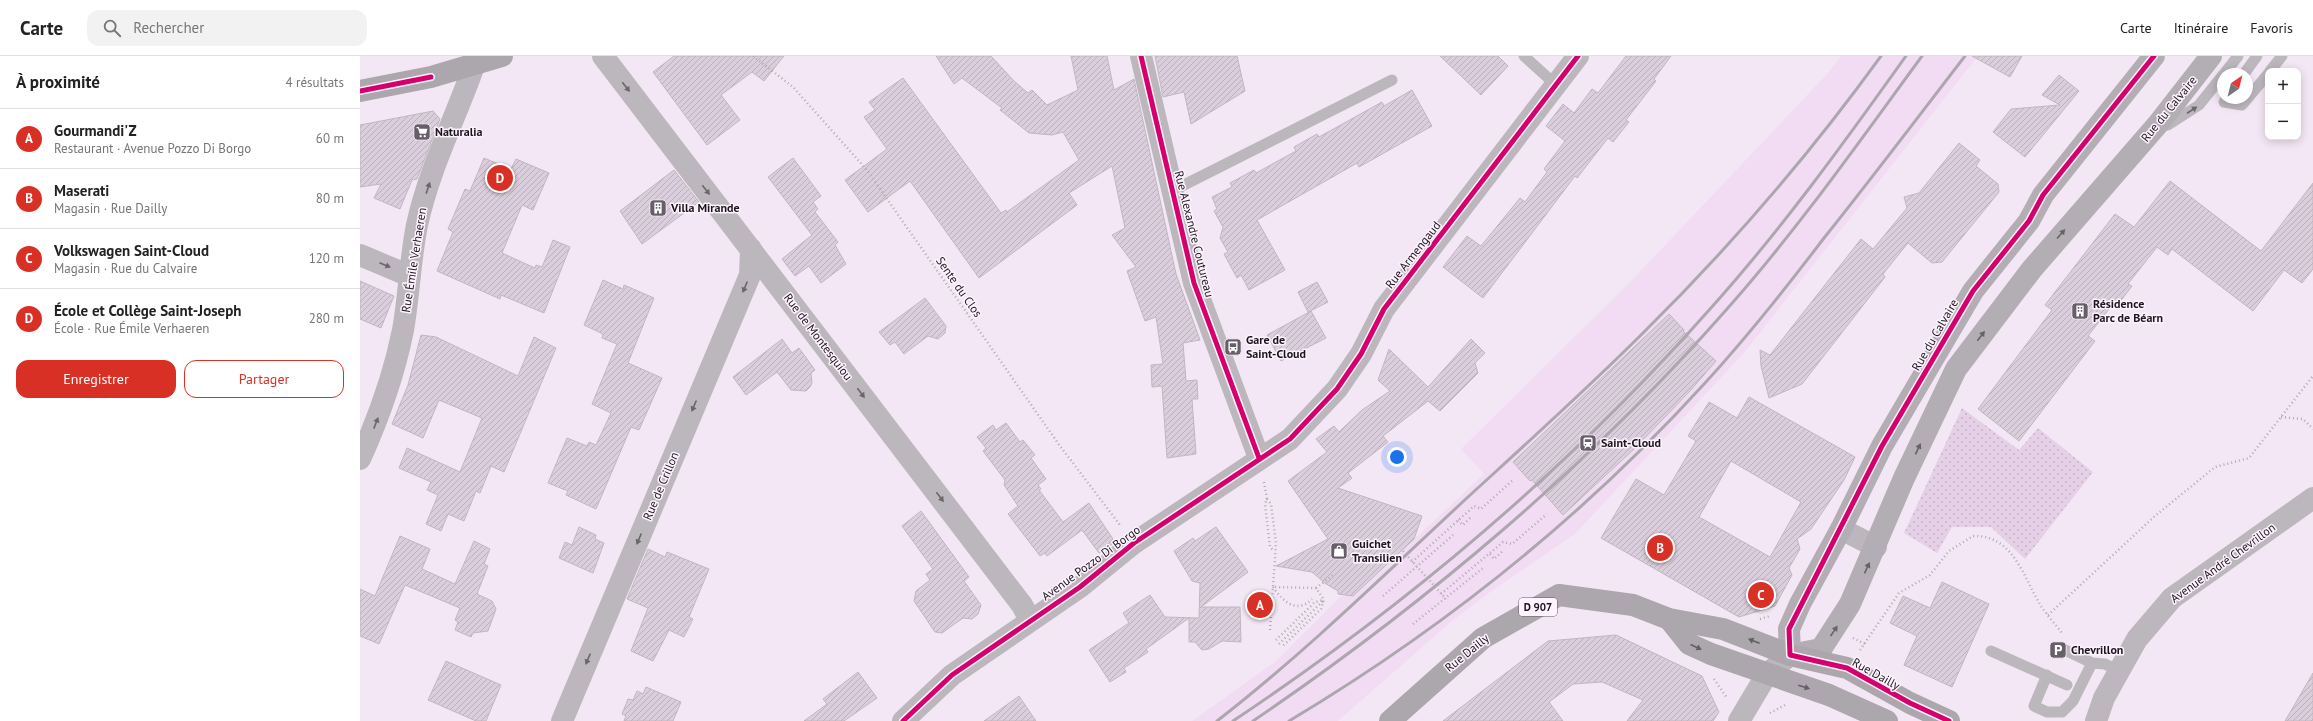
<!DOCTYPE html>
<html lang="fr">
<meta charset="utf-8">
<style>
body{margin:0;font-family:"PT Sans",sans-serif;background:#f2f2f2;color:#222}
.controls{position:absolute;right:12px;top:12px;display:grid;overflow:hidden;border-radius:8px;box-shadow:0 2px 10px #0003}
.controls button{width:36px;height:36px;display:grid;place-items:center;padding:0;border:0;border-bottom:1px solid #e0e0e0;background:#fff;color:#222;font:20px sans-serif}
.compass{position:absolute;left:1857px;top:12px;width:36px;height:36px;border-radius:50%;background:#fff;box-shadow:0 2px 10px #0003;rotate:35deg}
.you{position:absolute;left:1037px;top:401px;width:14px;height:14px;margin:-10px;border:3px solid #fff;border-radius:50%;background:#1a73e8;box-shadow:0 0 0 6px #1a73e833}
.badge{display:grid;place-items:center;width:26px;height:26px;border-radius:50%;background:#d93025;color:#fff;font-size:13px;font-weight:700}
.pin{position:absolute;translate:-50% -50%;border:2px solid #fff;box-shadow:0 1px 4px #0006}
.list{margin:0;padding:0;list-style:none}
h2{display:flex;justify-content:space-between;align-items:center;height:52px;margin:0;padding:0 16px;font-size:17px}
h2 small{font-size:13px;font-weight:400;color:#767676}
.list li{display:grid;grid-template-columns:26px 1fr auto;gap:12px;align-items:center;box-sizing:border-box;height:60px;padding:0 16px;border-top:1px solid #e0e0e0}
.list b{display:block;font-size:15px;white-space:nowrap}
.list p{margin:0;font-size:13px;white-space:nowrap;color:#767676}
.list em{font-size:13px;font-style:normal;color:#767676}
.actions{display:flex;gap:8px;padding:12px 16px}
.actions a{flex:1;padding:9px 0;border:1px solid #d93025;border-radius:12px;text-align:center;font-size:14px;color:#d93025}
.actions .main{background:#d93025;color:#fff}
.icon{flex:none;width:22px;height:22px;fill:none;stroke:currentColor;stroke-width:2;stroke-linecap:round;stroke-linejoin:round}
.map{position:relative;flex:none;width:1953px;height:665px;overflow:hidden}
header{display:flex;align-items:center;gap:24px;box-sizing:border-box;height:56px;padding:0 20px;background:#fff;border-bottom:1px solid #e0e0e0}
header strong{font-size:19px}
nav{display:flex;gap:22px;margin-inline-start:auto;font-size:14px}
.search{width:280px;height:36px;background:#f2f2f2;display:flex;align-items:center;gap:10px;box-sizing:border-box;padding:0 14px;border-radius:12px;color:#767676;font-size:15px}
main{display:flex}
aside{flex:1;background:#fff}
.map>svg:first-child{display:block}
.built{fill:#f2dcf4}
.green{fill:url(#green-dots)}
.building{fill:url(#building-hatch);stroke:#c0b6c1;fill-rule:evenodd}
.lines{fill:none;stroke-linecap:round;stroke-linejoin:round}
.path{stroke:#afaab0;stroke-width:2.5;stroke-dasharray:1 3;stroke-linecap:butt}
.lane{stroke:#bcb7bc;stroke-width:11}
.street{stroke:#bcb7bc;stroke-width:22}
.secondary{stroke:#b3adb4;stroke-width:22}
.primary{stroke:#aca6ad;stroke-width:22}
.rail{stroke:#ada6ae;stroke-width:3}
.path-bridge{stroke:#afaab0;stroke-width:2.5;stroke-dasharray:1 3;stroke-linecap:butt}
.cycleway-casing{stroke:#fdf3fe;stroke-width:8}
.cycleway{stroke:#d6006c;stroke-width:5}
.oneway{fill:#6c666c}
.oneway2{fill:#686168}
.oneway3{fill:#645e65}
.labels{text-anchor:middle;stroke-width:3;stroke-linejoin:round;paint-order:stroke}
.shield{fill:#fdf3fe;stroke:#605860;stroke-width:1}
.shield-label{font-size:11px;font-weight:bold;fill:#1d151d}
.street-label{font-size:12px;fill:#1d151d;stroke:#fdf3fe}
.poi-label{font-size:12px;font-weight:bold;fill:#1d151d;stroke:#fdf3fe;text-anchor:start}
</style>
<header>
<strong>Carte</strong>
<div class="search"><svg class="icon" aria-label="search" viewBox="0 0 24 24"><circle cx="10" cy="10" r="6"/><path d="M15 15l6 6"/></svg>Rechercher</div>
<nav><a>Carte</a><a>Itinéraire</a><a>Favoris</a></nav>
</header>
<main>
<aside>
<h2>À proximité<small>4 résultats</small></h2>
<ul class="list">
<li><span class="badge">A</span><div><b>Gourmandi'Z</b><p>Restaurant · Avenue Pozzo Di Borgo</p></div><em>60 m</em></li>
<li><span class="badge">B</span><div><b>Maserati</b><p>Magasin · Rue Dailly</p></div><em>80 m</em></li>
<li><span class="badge">C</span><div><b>Volkswagen Saint-Cloud</b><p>Magasin · Rue du Calvaire</p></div><em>120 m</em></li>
<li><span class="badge">D</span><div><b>École et Collège Saint-Joseph</b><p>École · Rue Émile Verhaeren</p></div><em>280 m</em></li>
</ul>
<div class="actions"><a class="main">Enregistrer</a><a>Partager</a></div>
</aside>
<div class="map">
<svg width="1953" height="665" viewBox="0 0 1953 665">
<defs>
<pattern id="green-dots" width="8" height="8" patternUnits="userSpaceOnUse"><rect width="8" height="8" fill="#e5d0e7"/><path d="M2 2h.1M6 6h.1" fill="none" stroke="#c4b2c6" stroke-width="1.8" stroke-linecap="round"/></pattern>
<pattern id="building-hatch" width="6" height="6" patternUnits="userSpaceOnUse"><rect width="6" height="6" fill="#dbcedc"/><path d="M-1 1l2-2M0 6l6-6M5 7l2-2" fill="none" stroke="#bcb0bc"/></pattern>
</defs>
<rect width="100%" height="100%" fill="#f4e7f5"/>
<path class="built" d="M1481 0H1618L1384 297 1215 478 1129 537 1091 566 978 665H832L916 605 982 539 993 540 1124 418 1101 393 1272 224 1467 18Z"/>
<path class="green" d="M1602 352 1659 394 1678 372 1733 416 1665 503 1631 471H1592L1577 497 1544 477Z"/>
<path class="building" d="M314 0H424L404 25 392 16 361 39 380 64 347 89 293 16Z
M576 0H631L654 25 668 37 672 34 687 49 718 34 711 0H747L754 34 774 23 816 218 840 284 823 287 826 325 837 324 838 343H832L836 398 807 402 802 330 792 331 791 309 803 308 796 261 785 265 767 215 776 211 752 179 765 172 752 110 709 137 717 149 619 222 550 125 508 156 485 124 527 93 504 61 515 54 509 46 543 22 641 157 646 154 647 156 719 104 703 76 692 79 669 77 640 54 642 52 602 22 594 28Z
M795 0H877L885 35 831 68 824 36 803 41Z
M1080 0H1138L1148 10 1121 39Z
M1266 0H1311L1294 23 1296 25 1266 64 1269 66 1253 86 1248 82 1217 122 1215 120 1123 242 1083 211 1107 180 1121 190 1160 142 1165 146 1187 116 1184 113 1205 85 1186 70 1203 48 1214 57 1232 33 1238 37Z
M1612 0H1662L1650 21Z
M1699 19 1719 35 1665 101 1633 76 1651 53 1700 49 1682 39Z
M1052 34 1072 70 999 111 997 107 897 164 925 214 889 234 881 219 877 222 864 198 868 196 860 182 863 171 854 155 857 153 852 141 872 131 870 127 894 114 896 117 936 95 934 91 957 78 959 81 1022 46 1024 50Z
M73 55 80 63 57 123 52 124 40 153 14 142 21 128 0 131V69Z
M1599 87 1620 104 1616 110 1638 128 1639 136 1582 206 1572 207 1548 187 1523 218 1525 221 1442 328 1409 342 1401 310 1400 294 1410 299 1501 183 1513 193 1547 152 1544 141 1559 137Z
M124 102 151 113 156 103 189 117 173 154 162 149 142 197 175 212 176 209 182 211 193 184 210 191 184 257 141 239 140 243 77 215 93 176 88 173 105 133 110 135Z
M433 102 461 140 453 146 458 153 455 156 478 186 475 189 486 208 461 227 449 210 435 220 422 203 452 179 408 121Z
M314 114 339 146 282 188 260 155Z
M1810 125 1901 195 1953 127V213L1942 227 1924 214 1893 255 1812 193 1808 199 1797 191 1768 228 1772 230 1759 247 1756 244 1728 280 1735 285 1659 385 1618 353 1692 254 1685 249 1755 158 1774 171Z
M243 224 263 233 264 229 294 242 268 307 302 322 279 374 271 371 236 453 206 439 208 435 188 427 207 382 227 390 229 386 236 389 251 357 232 348 257 288 242 282 243 278 224 269Z
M0 225 34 240 21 272 0 263Z
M957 226 968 246 948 256 938 236Z
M565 242 586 270 585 277 578 283 568 280 544 298 535 286 530 289 519 276Z
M951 255 966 282 921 305 907 279Z
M1309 258 1324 274 1323 275 1356 305 1330 335 1274 393 1203 459 1172 424 1170 425 1153 406Z
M61 279 76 281 158 320 174 281 196 292 144 416 131 410 120 437 116 435 104 465 88 458 81 475 66 468 78 439 67 434 71 426 39 412 47 392 100 416 122 362 79 344 63 382 32 368 48 329Z
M422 283 432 297 439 292 455 314 451 317 452 327 450 331 446 335 431 334 417 316 386 339 373 321Z
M1111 283 1125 297 1115 307 1118 317 1080 355 1068 345 1023 380 1028 386 988 417 992 422 978 432 1062 460 1054 483 993 540 978 538V535L966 528 952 516 916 510 968 483 928 425 967 396 956 383 974 370 979 376 1002 354 1030 335 1018 324 1029 293 1068 331Z
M1389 341 1495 401 1484 424 1451 473 1437 483 1440 493 1429 512 1432 519 1415 550 1379 561 1241 482 1276 423 1304 439 1336 385 1328 380 1349 346 1377 362ZM1371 405 1441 446 1410 501 1339 461Z
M646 367 660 386 663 384 675 399 671 402 686 423 678 429 681 433 679 434 703 466 729 447 755 486 739 497 722 474 687 500 685 497 680 500 648 458 658 450 644 429 645 424 623 395 626 392 617 381 633 369 636 374Z
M561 455 609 521 604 525 621 549 618 558 612 563 603 562 582 577 575 576 554 545 556 535 570 524 566 518 573 513 542 470Z
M219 471 236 479 235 483 244 487 233 517 199 502 205 486 212 489Z
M856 471 888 516 841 551H880L881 586 862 585 849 593 842 594 835 586H829V562L786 593 788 596 764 612 766 616 750 626 729 594 769 567 763 557 790 539 805 561 839 562 840 527 832 525 814 495 833 482 835 485Z
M40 480 70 493 62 513 95 528 114 485 130 493 124 508 128 510 117 538 132 545 136 553 128 575 113 577 111 581 95 574 98 566 95 564 100 552 45 529 19 588 0 580V533L15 540Z
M288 493 305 501 307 496 349 513 329 561 333 563 324 581 309 574 293 605 271 595 288 552 267 543Z
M1582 526 1629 548 1592 631 1544 609 1557 580 1530 567 1543 540 1570 552Z
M1256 579 1342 620 1359 656 1353 665H1267L1283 644 1242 626 1213 628 1189 646 1203 665H1083L1188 585Z
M86 605 141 629 126 665H116L68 644Z
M498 616 517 642 484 665H444L467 648 463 643Z
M1953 617V665H1925Z
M286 631 321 646 313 665H264L266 660 262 658 268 643 273 644 277 635 283 638Z
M659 640 676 665H624Z"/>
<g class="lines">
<path class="path" d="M393 0 433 31 506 113 700 390 760 469
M1921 361 1943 363 1953 373
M904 426 907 443 905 448 910 491 914 495
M907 443 911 448 916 487 913 531 956 532 964 544 961 553 922 591
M1098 464 1103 469 1112 460
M1130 498 1134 503 1144 494
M1052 506 1114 450 1121 453 1154 423
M913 531C923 546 937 558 952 543
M956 532 973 519
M1081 538 1143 486 1152 488 1187 458
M1023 540 1093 479
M1688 559 1795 460 1855 411 1889 402 1953 320
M1400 563 1410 560
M1053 568 1123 512
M910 574 913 531
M1493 582 1505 588
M916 584 955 546 964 544
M919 588 963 545
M1500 594 1539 537 1570 519 1589 495 1613 480C1654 479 1663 521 1681 550 1687 559 1695 568 1702 577
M1354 623 1367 642
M1410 657 1425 649"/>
<path class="lane" d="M1164 0 1196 29
M1910 15 1922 0
M1864 18 1878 0
M1884 18 1897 0
M1867 42 1864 46 1882 49 1908 18
M1801 68 1808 69 1839 49 1863 19
M812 135 1032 24
M1631 595 1707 629
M1732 607 1745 608 1759 615
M1687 619 1674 650 1687 656H1702L1713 645 1732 607 1703 593"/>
<path class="street" d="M243 0 662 549 670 564
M781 0 834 227 899 402
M0 199 50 220
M0 403C19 361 34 319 43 274 49 240 50 204 57 169 69 113 96 61 115 7
M1481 473 1516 491
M202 665 390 219 391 193
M543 665 592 619 720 531 774 487 930 383 977 333 1001 298 1024 253 1218 0
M1379 665 1407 618 1430 599
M1736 665 1744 642 1777 583 1812 542 1953 442"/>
<path class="secondary" d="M1794 0 1683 139 1669 165 1613 235 1522 390 1481 473 1440 548 1429 573 1430 599 1461 593 1490 548 1544 422 1596 313 1672 213 1798 68 1851 0"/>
<path class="primary" d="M0 35 71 21 142 0
M1309 563 1329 588 1351 598 1469 639 1527 665
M1030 665 1123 582 1199 539 1273 549 1309 563 1363 573 1430 599 1487 612 1550 647 1589 665"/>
<path class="rail" d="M857 665C946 596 1026 517 1108 441 1167 387 1227 333 1284 276 1370 191 1450 98 1521 0
M873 665C1047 549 1211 410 1350 253 1421 174 1484 87 1546 0
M893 665C1064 549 1230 409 1367 253 1438 173 1499 86 1562 0
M929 665C1083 573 1224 460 1345 327 1387 281 1426 232 1464 182 1512 122 1558 61 1605 0"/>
<path class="path-bridge" d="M1043 495 1086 543"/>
<defs>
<path id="cycleway" d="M781 0 834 227 899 402
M0 35 71 21
M543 665 592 619 720 531 774 487 930 383 977 333 1001 298 1024 253 1218 0
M1589 665 1550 647 1487 612 1430 599 1429 573 1522 390 1613 235 1669 165 1683 139 1794 0"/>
</defs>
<use href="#cycleway" class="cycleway-casing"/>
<use href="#cycleway" class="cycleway"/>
</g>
<defs><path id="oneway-solid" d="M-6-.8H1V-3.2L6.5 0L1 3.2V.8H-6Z"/></defs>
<g class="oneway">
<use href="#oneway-solid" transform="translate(266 31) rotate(52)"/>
<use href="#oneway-solid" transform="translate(1832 54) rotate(-33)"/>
<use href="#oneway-solid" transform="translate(68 132) rotate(-72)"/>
<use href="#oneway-solid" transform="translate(346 134) rotate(52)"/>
<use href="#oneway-solid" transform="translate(25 209) rotate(23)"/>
<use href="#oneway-solid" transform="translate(385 231) rotate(113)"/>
<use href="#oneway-solid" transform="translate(501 337) rotate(53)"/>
<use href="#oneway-solid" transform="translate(334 350) rotate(113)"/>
<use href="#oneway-solid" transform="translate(16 367) rotate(-69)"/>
<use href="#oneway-solid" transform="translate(580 441) rotate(53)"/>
<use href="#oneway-solid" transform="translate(279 483) rotate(113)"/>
<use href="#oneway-solid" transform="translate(228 603) rotate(113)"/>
</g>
<g class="oneway2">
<use href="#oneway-solid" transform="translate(1701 178) rotate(-49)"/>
<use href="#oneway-solid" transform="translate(1621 280) rotate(-53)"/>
<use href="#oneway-solid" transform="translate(1558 393) rotate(-65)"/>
<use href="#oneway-solid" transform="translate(1507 512) rotate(-65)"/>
<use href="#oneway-solid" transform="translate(1474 575) rotate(-56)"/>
</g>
<g class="oneway3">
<use href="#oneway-solid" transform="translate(1394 585) rotate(-159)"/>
<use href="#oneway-solid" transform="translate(1336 591) rotate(24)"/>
<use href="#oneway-solid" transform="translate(1444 631) rotate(18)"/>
</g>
<defs>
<symbol id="supermarket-square" viewBox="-11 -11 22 22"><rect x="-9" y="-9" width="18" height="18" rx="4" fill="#685e69" stroke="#fdf3fe"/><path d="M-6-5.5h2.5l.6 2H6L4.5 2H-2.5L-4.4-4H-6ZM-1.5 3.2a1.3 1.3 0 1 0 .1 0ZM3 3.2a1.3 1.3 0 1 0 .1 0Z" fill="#fff"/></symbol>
<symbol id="building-square" viewBox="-11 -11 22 22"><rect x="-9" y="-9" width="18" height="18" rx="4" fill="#685e69" stroke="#fdf3fe"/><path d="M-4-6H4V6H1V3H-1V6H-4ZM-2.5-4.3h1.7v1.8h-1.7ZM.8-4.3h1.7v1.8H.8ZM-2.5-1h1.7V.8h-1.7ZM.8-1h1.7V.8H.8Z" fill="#fff"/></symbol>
<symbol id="bus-square" viewBox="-11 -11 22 22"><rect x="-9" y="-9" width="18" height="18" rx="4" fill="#685e69" stroke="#fdf3fe"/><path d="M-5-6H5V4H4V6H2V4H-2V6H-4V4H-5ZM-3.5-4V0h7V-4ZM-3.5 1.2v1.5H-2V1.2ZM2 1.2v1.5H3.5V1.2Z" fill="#fff"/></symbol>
<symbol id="station-square" viewBox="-11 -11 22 22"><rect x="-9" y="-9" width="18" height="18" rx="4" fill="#685e69" stroke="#fdf3fe"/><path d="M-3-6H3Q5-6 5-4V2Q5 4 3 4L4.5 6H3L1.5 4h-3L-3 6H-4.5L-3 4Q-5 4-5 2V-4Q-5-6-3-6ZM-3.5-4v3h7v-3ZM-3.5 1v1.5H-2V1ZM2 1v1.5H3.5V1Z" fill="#fff"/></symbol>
<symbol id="shop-square" viewBox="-11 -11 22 22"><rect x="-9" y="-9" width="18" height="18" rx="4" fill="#685e69" stroke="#fdf3fe"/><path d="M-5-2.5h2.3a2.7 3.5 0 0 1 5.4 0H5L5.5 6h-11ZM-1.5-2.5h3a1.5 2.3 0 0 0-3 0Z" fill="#fff"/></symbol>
<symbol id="parking-square" viewBox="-11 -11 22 22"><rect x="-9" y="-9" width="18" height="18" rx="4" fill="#685e69" stroke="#fdf3fe"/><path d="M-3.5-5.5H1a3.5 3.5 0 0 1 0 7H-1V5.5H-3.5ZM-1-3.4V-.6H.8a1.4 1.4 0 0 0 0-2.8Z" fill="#fff"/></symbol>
</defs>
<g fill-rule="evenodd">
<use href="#supermarket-square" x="52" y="66" width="20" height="20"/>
<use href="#building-square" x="288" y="142" width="20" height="20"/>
<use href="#building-square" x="1710" y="245" width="20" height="20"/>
<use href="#bus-square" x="863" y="281" width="20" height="20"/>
<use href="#station-square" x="1218" y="377" width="20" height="20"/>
<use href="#shop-square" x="969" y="485" width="20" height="20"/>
<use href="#parking-square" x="1688" y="584" width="20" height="20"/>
</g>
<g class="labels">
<rect class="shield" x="1159" y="542" width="38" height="18" rx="3"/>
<g class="shield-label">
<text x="1178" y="555">D 907</text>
</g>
<g class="street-label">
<text transform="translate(1809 53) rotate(-51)" y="4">Rue du Calvaire</text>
<text transform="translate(834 178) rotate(76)" y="4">Rue Alexandre Coutureau</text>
<text transform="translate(1053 199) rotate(-52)" y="4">Rue Armengaud</text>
<text transform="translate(54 204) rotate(-81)" y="4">Rue Émile Verhaeren</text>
<text transform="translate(599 231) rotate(55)" y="4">Sente du Clos</text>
<text transform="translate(1575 279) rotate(-60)" y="4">Rue du Calvaire</text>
<text transform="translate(458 281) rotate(53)" y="4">Rue de Montesquiou</text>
<text transform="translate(301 430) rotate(-67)" y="4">Rue de Crillon</text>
<text transform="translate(731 507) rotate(-36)" y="4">Avenue Pozzo Di Borgo</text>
<text transform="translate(1863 507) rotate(-36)" y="4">Avenue André Chevrillon</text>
<text transform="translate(1107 597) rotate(-39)" y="4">Rue Dailly</text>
<text transform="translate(1516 618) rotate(29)" y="4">Rue Dailly</text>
</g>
<g class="poi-label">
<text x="75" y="80">Naturalia</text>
<text x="311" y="156">Villa Mirande</text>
<text x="1733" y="252">Résidence<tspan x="1733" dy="14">Parc de Béarn</tspan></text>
<text x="886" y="288">Gare de<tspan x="886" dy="14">Saint-Cloud</tspan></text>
<text x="1241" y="391">Saint-Cloud</text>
<text x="992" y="492">Guichet<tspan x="992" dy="14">Transilien</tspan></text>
<text x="1711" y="598">Chevrillon</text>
</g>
</g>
</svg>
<div class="controls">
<button>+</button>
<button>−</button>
</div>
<svg class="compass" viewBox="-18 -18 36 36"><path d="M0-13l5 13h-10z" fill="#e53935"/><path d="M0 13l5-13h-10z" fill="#767676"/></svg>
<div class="you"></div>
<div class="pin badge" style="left:900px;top:549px">A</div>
<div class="pin badge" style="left:1300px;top:492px">B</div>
<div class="pin badge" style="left:1401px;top:539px">C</div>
<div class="pin badge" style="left:140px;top:122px">D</div>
</div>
</main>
